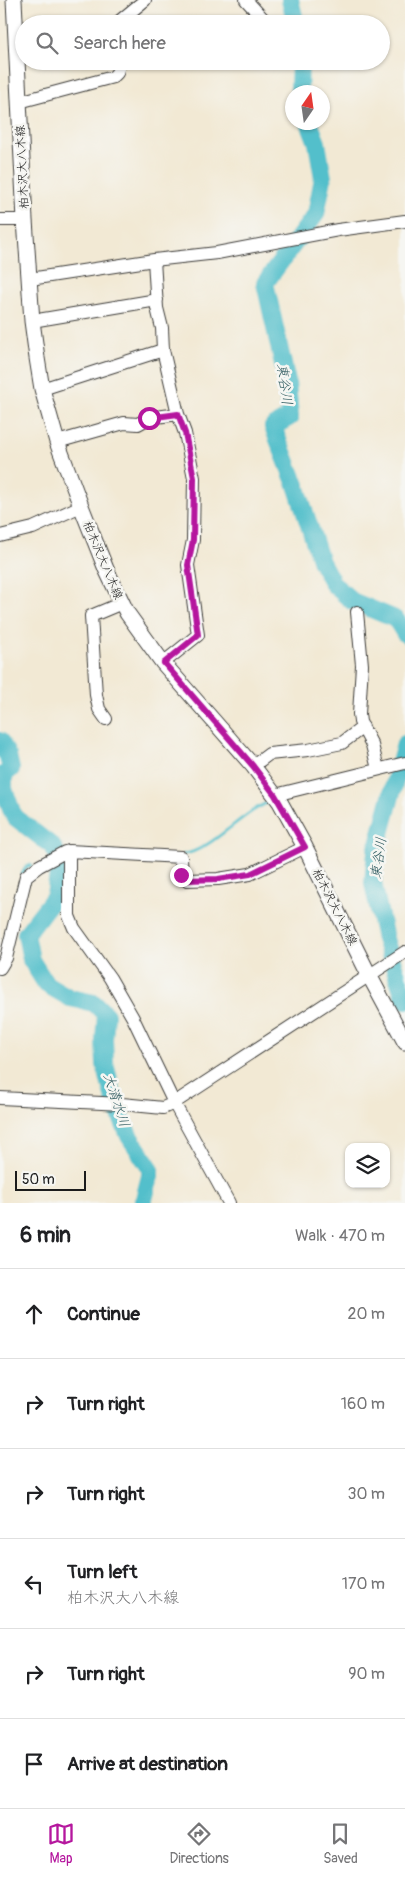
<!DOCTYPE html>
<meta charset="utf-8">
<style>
body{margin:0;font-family:Pangolin,"Klee One",sans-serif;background:#f6f6f6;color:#202124}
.controls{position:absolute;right:15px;bottom:15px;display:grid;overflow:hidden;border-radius:10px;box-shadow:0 1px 4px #0004}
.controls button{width:45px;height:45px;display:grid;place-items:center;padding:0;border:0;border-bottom:1px solid #e0e0e0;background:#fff;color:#202124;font:25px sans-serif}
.compass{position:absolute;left:285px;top:85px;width:45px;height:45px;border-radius:50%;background:#fff;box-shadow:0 1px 4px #0004;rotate:13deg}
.scale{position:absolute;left:15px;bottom:12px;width:71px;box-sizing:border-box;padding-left:5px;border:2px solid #1c1c1c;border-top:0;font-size:14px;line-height:18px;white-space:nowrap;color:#1c1c1c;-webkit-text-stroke:4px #f6f6f2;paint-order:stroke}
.stop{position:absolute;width:15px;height:15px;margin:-11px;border:4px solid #b5179e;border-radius:50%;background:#fff}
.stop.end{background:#b5179e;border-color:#fff;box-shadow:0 1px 5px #0008}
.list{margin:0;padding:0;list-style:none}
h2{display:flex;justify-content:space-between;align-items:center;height:65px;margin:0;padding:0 20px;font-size:21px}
h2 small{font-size:16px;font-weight:400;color:#757577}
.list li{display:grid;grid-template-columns:32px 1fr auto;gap:15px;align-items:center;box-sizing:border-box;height:90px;padding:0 20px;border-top:1px solid #e0e0e0}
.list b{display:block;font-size:19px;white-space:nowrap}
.list p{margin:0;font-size:16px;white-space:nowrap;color:#757577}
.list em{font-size:16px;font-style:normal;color:#757577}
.icon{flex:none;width:28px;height:28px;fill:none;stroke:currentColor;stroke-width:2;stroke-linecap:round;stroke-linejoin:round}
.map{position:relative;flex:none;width:405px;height:1203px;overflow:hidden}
.search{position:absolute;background:#fff;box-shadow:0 1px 4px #0004;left:15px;right:15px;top:15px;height:55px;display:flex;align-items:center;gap:12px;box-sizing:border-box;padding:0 18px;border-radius:28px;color:#757577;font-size:19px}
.sheet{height:605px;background:#fff}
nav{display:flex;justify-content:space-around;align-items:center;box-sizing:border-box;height:70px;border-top:1px solid #e0e0e0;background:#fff;font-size:14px;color:#757577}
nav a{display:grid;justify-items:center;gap:2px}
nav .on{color:#b5179e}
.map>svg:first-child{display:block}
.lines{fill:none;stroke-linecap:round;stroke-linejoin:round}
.stream{stroke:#52bfcb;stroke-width:3}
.river{stroke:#52bfcb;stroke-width:18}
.minor-casing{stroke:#3c3b38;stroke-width:14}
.major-casing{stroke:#3c3b38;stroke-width:17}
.minor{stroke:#fff;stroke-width:12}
.major{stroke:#fff;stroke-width:15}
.route{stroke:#b5179e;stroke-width:6}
.labels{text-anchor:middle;stroke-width:5;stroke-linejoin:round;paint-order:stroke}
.street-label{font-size:12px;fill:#1c1c1c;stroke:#f6f6f2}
.water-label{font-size:14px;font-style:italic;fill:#325d62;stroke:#f6f6f2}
</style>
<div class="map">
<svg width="405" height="1203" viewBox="0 0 405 1203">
<rect width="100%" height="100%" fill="#f6f6f2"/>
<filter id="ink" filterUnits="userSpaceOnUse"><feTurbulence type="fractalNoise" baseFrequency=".02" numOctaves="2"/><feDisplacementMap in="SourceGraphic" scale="10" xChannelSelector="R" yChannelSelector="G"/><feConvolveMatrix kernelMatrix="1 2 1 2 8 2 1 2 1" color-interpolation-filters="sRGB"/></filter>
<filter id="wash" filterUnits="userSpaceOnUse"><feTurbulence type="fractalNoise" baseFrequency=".0096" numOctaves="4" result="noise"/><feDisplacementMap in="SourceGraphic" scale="20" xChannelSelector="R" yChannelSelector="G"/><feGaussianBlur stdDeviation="1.12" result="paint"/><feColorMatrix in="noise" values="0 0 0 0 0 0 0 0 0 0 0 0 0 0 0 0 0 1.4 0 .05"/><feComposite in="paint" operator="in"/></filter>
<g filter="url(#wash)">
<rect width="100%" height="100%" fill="#f2e9d4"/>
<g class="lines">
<path class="stream" d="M184 854C209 852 244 810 272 801
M22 874 26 867 31 865"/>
<path class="river" d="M290 0 296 24
M299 92 300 61
M309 122 317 143 323 178 316 214 265 283 287 382 290 417 273 427 296 485 321 562 333 584 352 601 393 618 397 621 405 634
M0 741 8 756 11 769 4 775V789L12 812 16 818 52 846 60 859 55 896 26 934 31 960 46 984 70 998 94 1003 106 1015 104 1039 105 1064 115 1103 129 1136 150 1168V1176L143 1203
M405 744 376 852 373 883 385 939 405 1000"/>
</g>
</g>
<g filter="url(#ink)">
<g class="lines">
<defs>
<path id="minor" d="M246 0 268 24
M116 24 145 0
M19 102 113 77 117 73 120 61
M0 220H25
M154 260 157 308 162 328 163 350 178 414 185 433 194 478 193 540 188 565 198 635 163 663
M30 279 154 260 217 253 338 230 405 221
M32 321 157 300
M42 389 163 350
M57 442 124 423 138 424 149 418 178 414
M0 536 33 528 81 506
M357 612 362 665 359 714 360 722 372 745 378 769
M106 719 99 709 96 695 91 616 122 603
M253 766 269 754 308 750 342 743 363 727
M275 795 405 763
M69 851V916L74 928 110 978 133 1018 174 1103 229 1203
M0 968 6 958 26 876 39 866 65 852 69 851 181 857 182 878 187 880 218 879 250 874 305 847
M0 1098 122 1104 163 1108 174 1103 405 952"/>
<path id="major" d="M14 0 25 220 32 321 37 358 42 389 57 442 81 506 106 569 127 613 163 663 253 766 280 802 305 847 369 975 405 1042"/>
</defs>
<use href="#minor" class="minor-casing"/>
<use href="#major" class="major-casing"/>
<use href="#minor" class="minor"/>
<use href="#major" class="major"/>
</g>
</g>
<g class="lines" filter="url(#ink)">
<path class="route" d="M149 418 178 414 185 433 194 478 193 540 188 565 198 635 164 663 253 766 275 795 305 847 250 874 218 879 187 880 182 878 181 875"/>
</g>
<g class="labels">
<g class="street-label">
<text transform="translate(22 167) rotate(-93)" y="4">柏木沢大八木線</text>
<text transform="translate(103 560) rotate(67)" y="4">柏木沢大八木線</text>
<text transform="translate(335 907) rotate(63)" y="4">柏木沢大八木線</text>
</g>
<g class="water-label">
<text transform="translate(285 384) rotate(82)" y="5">東谷川</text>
<text transform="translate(378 858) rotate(-82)" y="5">東谷川</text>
<text transform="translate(117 1100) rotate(72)" y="5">大清水川</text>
</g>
</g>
</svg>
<div class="controls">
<button><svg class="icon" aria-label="layers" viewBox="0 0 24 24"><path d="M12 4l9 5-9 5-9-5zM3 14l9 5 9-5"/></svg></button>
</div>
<svg class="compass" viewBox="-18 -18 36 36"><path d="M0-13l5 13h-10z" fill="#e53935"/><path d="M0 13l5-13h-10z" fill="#757577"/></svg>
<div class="scale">50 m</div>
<div class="stop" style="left:149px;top:418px"></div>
<div class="stop end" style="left:181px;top:875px"></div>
<div class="search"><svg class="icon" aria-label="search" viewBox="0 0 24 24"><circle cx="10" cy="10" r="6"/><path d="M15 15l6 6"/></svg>Search here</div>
</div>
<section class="sheet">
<h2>6 min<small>Walk · 470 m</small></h2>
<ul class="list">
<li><svg class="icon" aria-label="ahead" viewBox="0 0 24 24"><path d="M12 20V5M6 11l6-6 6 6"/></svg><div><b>Continue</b></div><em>20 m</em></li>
<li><svg class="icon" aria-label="right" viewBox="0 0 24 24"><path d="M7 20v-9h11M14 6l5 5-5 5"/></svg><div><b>Turn right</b></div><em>160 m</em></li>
<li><svg class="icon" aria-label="right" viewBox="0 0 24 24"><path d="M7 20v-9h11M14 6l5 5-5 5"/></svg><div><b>Turn right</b></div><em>30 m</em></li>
<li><svg class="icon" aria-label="left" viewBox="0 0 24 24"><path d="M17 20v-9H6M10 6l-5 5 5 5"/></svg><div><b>Turn left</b><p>柏木沢大八木線</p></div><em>170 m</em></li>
<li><svg class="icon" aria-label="right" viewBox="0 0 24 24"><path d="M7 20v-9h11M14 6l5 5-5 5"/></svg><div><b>Turn right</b></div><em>90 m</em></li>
<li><svg class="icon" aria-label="arrive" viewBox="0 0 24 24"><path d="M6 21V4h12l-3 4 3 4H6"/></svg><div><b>Arrive at destination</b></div></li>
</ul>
</section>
<nav>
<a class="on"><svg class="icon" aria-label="map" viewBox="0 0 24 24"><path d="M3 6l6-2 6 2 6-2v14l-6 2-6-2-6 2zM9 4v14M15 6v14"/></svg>Map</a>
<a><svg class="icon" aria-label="directions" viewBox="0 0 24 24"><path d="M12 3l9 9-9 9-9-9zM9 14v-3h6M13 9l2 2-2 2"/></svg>Directions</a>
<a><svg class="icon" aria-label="saved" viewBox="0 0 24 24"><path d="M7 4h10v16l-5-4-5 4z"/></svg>Saved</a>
</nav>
